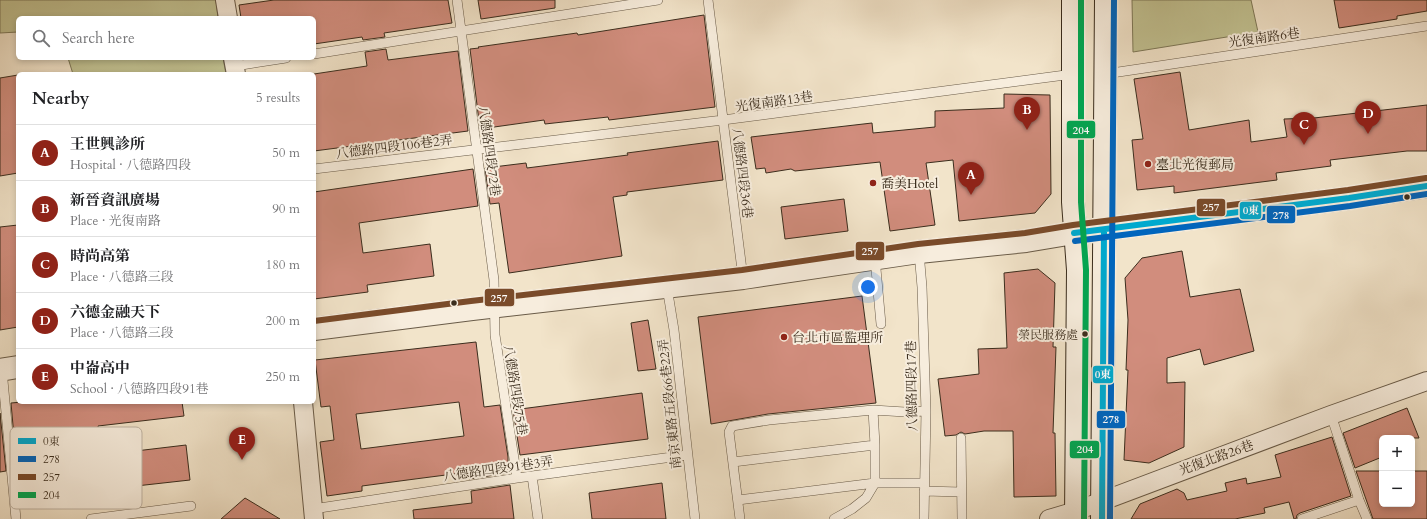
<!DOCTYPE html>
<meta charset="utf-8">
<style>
body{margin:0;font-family:Cardo,"Noto Serif TC",serif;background:#f2f2f2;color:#202124}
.controls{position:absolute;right:12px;bottom:12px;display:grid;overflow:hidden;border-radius:6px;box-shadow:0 2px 6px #0003}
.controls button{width:36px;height:36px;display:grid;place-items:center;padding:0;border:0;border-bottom:1px solid #e0e0e0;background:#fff;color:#202124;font:20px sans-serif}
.you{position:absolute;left:868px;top:287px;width:14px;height:14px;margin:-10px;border:3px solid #fff;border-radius:50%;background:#1a73e8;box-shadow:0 0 0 6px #1a73e833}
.badge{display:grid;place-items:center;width:26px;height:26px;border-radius:50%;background:#8f2418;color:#fff;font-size:13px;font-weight:700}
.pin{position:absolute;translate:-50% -33px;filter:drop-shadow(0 1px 2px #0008)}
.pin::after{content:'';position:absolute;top:21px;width:14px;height:12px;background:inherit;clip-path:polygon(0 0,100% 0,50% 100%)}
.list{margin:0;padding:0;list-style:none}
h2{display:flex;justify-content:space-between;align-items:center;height:52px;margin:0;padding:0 16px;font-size:17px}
h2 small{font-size:13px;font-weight:400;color:#757577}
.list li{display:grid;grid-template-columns:26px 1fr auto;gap:12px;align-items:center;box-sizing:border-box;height:56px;padding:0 16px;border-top:1px solid #e0e0e0}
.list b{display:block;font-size:15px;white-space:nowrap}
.list p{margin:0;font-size:13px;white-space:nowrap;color:#757577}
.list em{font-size:13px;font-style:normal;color:#757577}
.icon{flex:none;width:22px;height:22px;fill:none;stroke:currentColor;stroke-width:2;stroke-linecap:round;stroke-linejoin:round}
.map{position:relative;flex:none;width:1427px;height:519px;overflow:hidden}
.search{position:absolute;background:#fff;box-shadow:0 2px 6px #0003;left:16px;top:16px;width:300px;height:44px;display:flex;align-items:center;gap:10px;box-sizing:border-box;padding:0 14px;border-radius:6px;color:#757577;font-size:15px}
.panel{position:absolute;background:#fff;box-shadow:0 2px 6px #0003;left:16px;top:72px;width:300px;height:332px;border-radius:6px}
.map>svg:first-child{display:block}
.green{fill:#c2c292;stroke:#7e7858}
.building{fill:#d18d7d;stroke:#3b2d1d;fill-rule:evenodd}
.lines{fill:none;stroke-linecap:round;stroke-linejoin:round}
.service-casing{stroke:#695b48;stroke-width:10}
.minor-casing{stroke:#695b48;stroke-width:20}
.tertiary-casing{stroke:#695b48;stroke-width:24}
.secondary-casing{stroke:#3b2d1d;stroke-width:24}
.service{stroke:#f7eddd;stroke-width:9}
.minor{stroke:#f7eddd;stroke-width:18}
.tertiary{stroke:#f7eddd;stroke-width:22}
.secondary{stroke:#f7eddd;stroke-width:22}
.bus-1-casing{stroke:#f7eddd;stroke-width:9}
.bus-2-casing{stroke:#f7eddd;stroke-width:9}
.bus-3-casing{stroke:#f7eddd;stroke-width:9}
.bus-4-casing{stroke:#f7eddd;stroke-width:9}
.bus-1{stroke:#00a9ce;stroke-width:6}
.bus-2{stroke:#0065bd;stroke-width:6}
.bus-3{stroke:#7a4b2a;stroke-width:6}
.bus-4{stroke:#00a651;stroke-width:6}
.poi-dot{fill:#8f2418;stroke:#f7eddd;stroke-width:1.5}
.bus-dot{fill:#3b2d1d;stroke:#f7eddd;stroke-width:1.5}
.labels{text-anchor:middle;stroke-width:4;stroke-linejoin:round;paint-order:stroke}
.bus-label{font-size:12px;fill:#3b2d1d;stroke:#f7eddd;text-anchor:end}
.street-label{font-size:13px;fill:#3b2d1d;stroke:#f7eddd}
.poi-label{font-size:13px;fill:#3b2d1d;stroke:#f7eddd;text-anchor:start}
.key{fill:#f7eddd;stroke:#bfb3a3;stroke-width:1}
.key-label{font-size:11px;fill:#3b2d1d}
.line-badge{stroke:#f7eddd;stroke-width:1.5}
.badge-label{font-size:11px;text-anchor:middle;font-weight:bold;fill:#fff}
</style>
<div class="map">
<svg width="1427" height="519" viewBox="0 0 1427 519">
<rect width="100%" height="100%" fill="#f2e4ca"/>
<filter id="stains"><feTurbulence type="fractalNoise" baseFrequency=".005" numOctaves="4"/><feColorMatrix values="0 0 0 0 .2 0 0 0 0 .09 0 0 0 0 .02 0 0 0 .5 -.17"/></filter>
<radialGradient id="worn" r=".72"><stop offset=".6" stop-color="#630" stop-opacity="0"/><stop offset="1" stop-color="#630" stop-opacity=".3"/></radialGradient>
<path class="green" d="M0 0H216L218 18H18V32L0 33Z
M1132 0H1251L1258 32 1133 52Z
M68 58H223L226 74H73Z"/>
<path class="building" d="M274 0H448L452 23 384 33 385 37 363 40 362 37 314 44V18H241L239 5Z
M478 0H555V8L481 19Z
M1334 0H1427V11L1397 16V19L1339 28Z
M704 15 715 107 609 120 608 117 545 124 544 120 480 129 470 49 479 48 478 47 577 33 578 35Z
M386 49 388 60 458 51 468 131 314 151V74L367 66 365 52Z
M1180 72 1189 130 1249 120 1251 142 1287 137 1284 119 1314 118 1427 105V151H1407L1330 160 1331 166 1276 173 1277 180 1174 193V186L1137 190 1132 140 1143 139 1134 79Z
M18 75V173L0 176V78Z
M1004 94 1050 95 1051 194 1035 213 959 221 953 160 926 163 935 225 890 231 880 162 795 171 791 169 766 173 765 168 756 169 751 137 872 123 873 133 935 127V111L1004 108Z
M718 141 723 180 627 192V195L613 197 622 256 509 273 499 203 490 204 485 168 526 163 527 168 628 155 627 153Z
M473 169 478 206 359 223 363 253 430 244 434 276 367 285 368 292 314 299V192Z
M844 199 848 231 785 239 781 207Z
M18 225V327L0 330V227Z
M1182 251 1190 297 1240 289 1254 351 1204 365 1200 349 1167 358V383L1185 382 1184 447 1149 463 1124 460 1128 370H1126L1128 320 1125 278 1142 258Z
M1038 269 1055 283 1053 347H1056L1053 433H1055L1056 496 1014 497 1013 431H984L965 434 961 432 956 435 945 436 938 379 979 374 978 349 1007 348 1004 273Z
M862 296 876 403 768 414 711 424 698 317Z
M648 320 656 369 638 371 631 323Z
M476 342 484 407 500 405 508 457V473L469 479V472L415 479 362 486V491L327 496 320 442 334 440 330 406 321 407 315 360ZM459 402 464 436 361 449 356 414Z
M642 393 648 439 520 455 513 410Z
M22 402H182L184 416 98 426 102 455 186 445 190 480 109 489 107 473 46 481 44 473 25 475 24 469 17 470 11 403Z
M1407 408 1419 438H1382V457L1355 468 1343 433Z
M0 413 6 471 0 472Z
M1332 437 1351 496 1300 513 1297 515 1296 519H1294L1289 502 1264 508 1265 513 1235 519H1131L1140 504 1177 489 1184 493 1187 500 1227 491 1225 483 1246 478 1247 484 1281 477 1275 455Z
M1356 471H1382V504H1412V471H1427V519H1373Z
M662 483 666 519H592L589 493Z
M510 485 514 519H414L413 510 472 503 471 491Z
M245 498 280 519H221Z"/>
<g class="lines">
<defs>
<path id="service" d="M457 0 494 280 495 335 517 478
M708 0 743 278
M314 54 658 0
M235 66 286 58
M1105 74 1427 26
M314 169 723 120 1073 74
M919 252 922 287 926 411 924 519
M875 258 881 324
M667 287 674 330 695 519
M2 370 16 519
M1331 415 1359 500 1367 519
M961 438 962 519
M733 462 875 445
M532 476 538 519
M924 491 961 492
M738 500 875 483H924
M313 509 517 478 687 455
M91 519 191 506
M740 519 729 432 732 426 769 420 873 410 905 412 926 411
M834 519 852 509 866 498 875 483V445L873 410
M1302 519 1359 500"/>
<path id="minor" d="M225 0 228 18
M233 58 236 74
M303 402 314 519
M1049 519 1076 511 1331 415 1427 381"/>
<path id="tertiary" d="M314 329 472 309 743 278 919 252 1026 241 1074 233 1349 198 1427 186
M0 370 18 367"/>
<path id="secondary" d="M1073 0V202L1078 270 1076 519
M1102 519 1106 0"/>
</defs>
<use href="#service" class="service-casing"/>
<use href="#minor" class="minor-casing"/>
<use href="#tertiary" class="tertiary-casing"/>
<use href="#secondary" class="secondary-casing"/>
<use href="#service" class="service"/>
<use href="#minor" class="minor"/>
<use href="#tertiary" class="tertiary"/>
<use href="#secondary" class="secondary"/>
<defs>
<path id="bus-1" d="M1074 233 1349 198 1427 186
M1102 519 1104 230"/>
<path id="bus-2" d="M1075 241 1350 206 1427 194
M1110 519 1114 0"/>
<path id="bus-3" d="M314 321 471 301 742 270 918 244 1025 233 1073 225 1348 190 1426 178"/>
<path id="bus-4" d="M1081 0V202L1086 270 1084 519"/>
</defs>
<use href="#bus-1" class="bus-1-casing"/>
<use href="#bus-2" class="bus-2-casing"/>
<use href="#bus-3" class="bus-3-casing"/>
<use href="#bus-4" class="bus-4-casing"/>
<use href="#bus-1" class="bus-1"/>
<use href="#bus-2" class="bus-2"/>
<use href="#bus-3" class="bus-3"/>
<use href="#bus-4" class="bus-4"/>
</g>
<g class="poi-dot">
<circle cx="1148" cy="164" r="4"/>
<circle cx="873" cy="183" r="4"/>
<circle cx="784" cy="337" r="4"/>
</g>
<g class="bus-dot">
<circle cx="1407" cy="197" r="3.5"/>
<circle cx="454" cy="303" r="3.5"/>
<circle cx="1085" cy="334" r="3.5"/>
</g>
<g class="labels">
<g class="bus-label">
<text x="1078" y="339">榮民服務處</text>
</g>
<g class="street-label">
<text transform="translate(1264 37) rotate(-8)" y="5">光復南路6巷</text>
<text transform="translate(774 101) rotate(-8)" y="5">光復南路13巷</text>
<text transform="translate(394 146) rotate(-7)" y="5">八德路四段106巷2弄</text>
<text transform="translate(490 151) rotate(82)" y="5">八德路四段72巷</text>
<text transform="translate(743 173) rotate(83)" y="5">八德路四段36巷</text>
<text transform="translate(911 386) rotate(-91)" y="5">八德路四段17巷</text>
<text transform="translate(516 390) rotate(81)" y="5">八德路四段75巷</text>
<text transform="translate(669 404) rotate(-96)" y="5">南京東路五段66巷22弄</text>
<text transform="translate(1216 457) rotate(-20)" y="5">光復北路26巷</text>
<text transform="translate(498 468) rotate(-8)" y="5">八德路四段91巷3弄</text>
</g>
<g class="poi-label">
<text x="1156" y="169">臺北光復郵局</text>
<text x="881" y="188">喬美Hotel</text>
<text x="792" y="342">台北市區監理所</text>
</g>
</g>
<rect x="10" y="427" width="132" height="82" rx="6" class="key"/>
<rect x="18" y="438" width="18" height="6" fill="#00a9ce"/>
<rect x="18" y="456" width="18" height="6" fill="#0065bd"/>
<rect x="18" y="474" width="18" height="6" fill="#7a4b2a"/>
<rect x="18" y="492" width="18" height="6" fill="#00a651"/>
<g class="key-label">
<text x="43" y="445">0東</text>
<text x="43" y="463">278</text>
<text x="43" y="481">257</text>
<text x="43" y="499">204</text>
</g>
<g class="line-badge">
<rect x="1066" y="120" width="30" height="19" rx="4" fill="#00a651"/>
<rect x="1196" y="198" width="30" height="19" rx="4" fill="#7a4b2a"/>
<rect x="1239" y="201" width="23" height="19" rx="4" fill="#00a9ce"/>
<rect x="1266" y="205" width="30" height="19" rx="4" fill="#0065bd"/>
<rect x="855" y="241" width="30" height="20" rx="4" fill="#7a4b2a"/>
<rect x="484" y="288" width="31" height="19" rx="4" fill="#7a4b2a"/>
<rect x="1092" y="365" width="22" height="19" rx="4" fill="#00a9ce"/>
<rect x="1096" y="410" width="30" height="19" rx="4" fill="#0065bd"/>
<rect x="1069" y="440" width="31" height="19" rx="4" fill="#00a651"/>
</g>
<g class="badge-label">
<text x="1081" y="134">204</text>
<text x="1211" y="211">257</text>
<text x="1251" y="214">0東</text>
<text x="1281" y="219">278</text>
<text x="870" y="255">257</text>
<text x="499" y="302">257</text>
<text x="1103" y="378">0東</text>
<text x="1111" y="423">278</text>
<text x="1085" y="453">204</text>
</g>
<rect width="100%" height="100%" filter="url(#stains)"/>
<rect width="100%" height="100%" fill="url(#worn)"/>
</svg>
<div class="controls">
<button>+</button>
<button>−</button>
</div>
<div class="you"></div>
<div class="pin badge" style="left:971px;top:195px">A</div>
<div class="pin badge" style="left:1027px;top:130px">B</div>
<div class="pin badge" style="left:1304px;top:145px">C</div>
<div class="pin badge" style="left:1368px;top:134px">D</div>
<div class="pin badge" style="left:242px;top:460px">E</div>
<div class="search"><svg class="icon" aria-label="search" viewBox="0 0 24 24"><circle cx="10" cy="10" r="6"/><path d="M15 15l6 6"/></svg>Search here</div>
<section class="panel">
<h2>Nearby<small>5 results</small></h2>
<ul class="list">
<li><span class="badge">A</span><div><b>王世興診所</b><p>Hospital · 八德路四段</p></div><em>50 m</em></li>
<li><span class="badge">B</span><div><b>新晉資訊廣場</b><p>Place · 光復南路</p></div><em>90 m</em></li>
<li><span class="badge">C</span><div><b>時尚高第</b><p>Place · 八德路三段</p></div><em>180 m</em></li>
<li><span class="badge">D</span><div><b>六德金融天下</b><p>Place · 八德路三段</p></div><em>200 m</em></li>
<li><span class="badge">E</span><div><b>中崙高中</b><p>School · 八德路四段91巷</p></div><em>250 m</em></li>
</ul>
</section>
</div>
